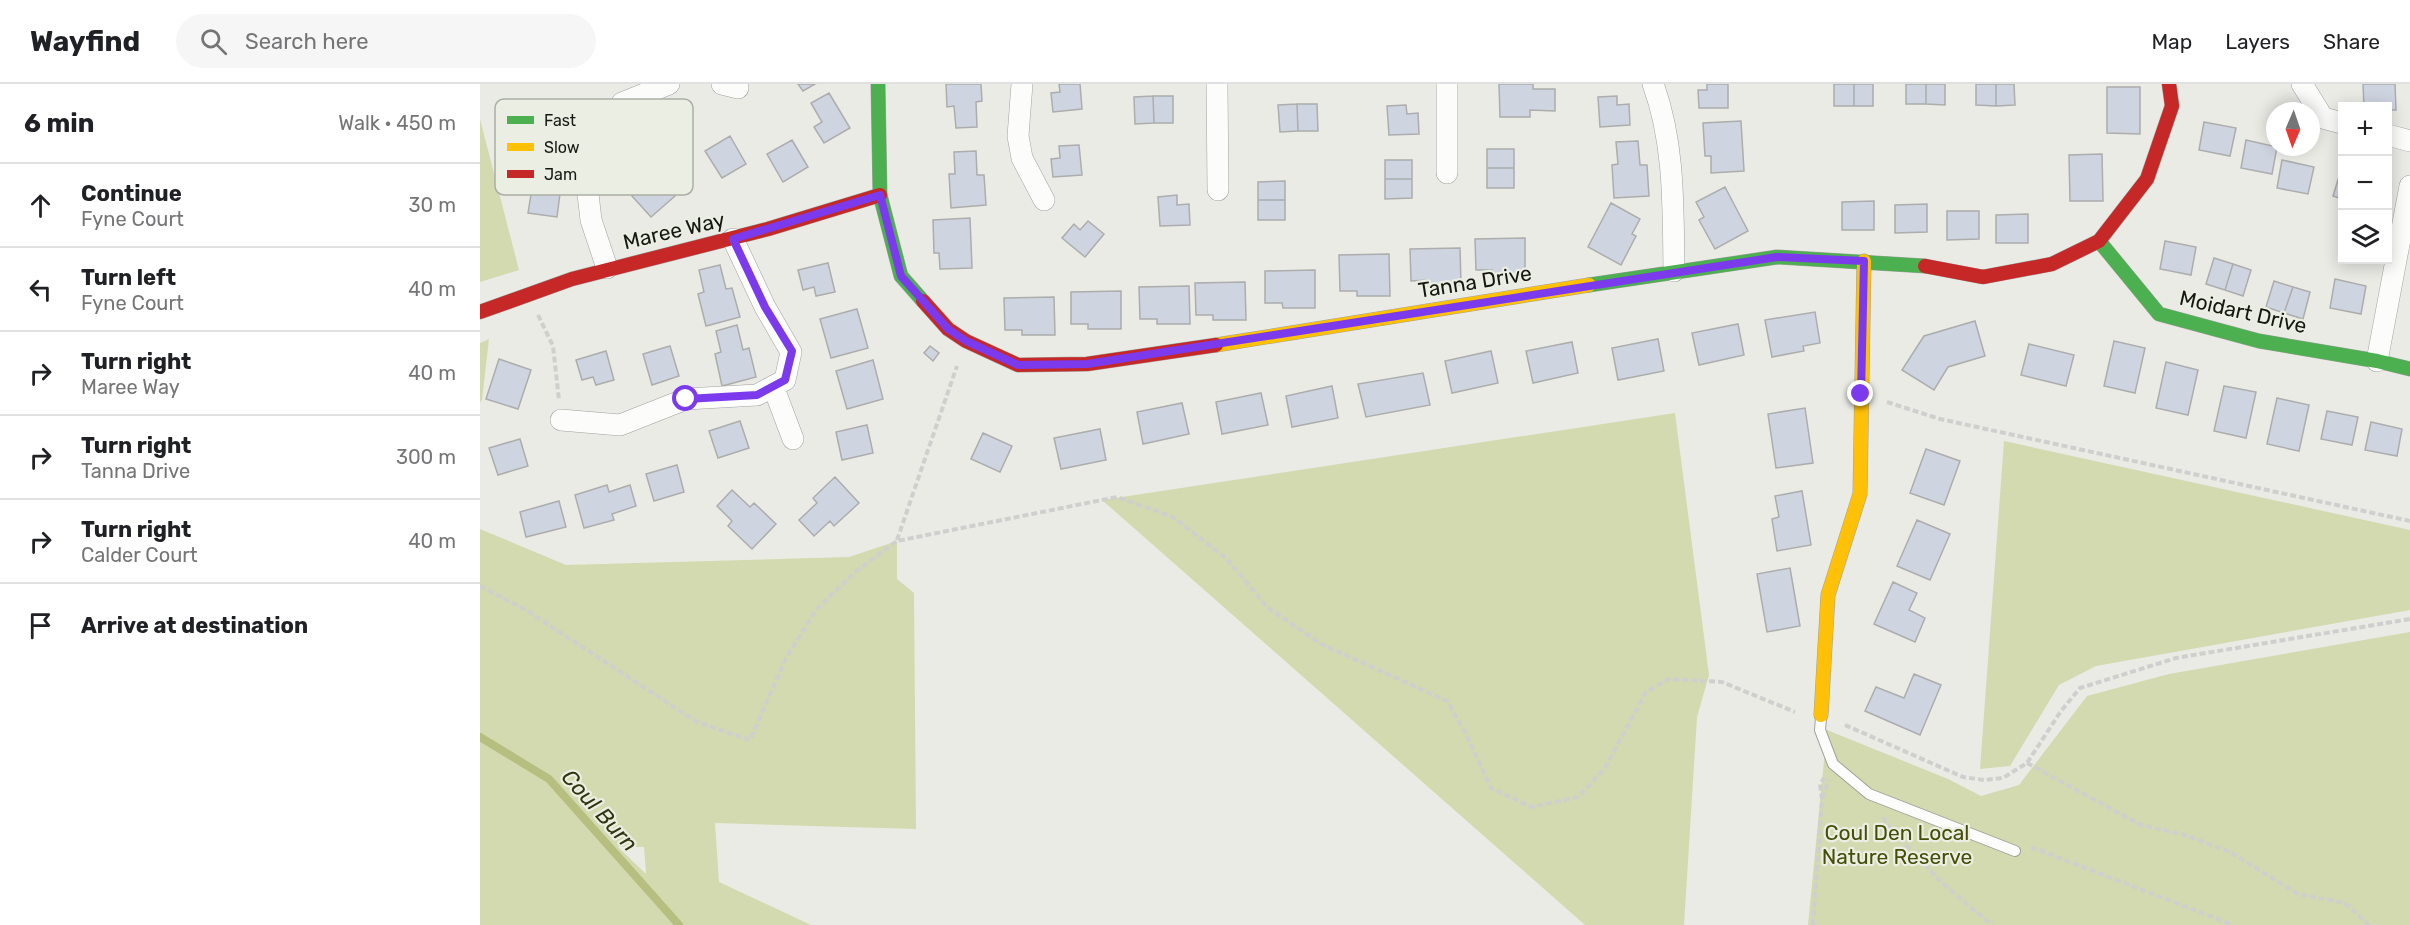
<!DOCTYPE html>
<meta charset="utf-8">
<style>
body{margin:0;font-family:Rubik,sans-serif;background:#f6f6f6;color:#202124}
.controls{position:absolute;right:18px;top:18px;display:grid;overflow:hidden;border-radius:0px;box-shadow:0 3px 15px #0003}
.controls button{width:54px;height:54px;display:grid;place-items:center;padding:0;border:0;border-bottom:2px solid #e0e0e0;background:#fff;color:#202124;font:30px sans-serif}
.compass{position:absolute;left:1786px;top:18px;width:54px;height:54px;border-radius:50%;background:#fff;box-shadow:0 3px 15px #0003;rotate:182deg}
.stop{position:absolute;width:18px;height:18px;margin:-14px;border:4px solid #7c3aed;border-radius:50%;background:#fff}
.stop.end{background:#7c3aed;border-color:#fff;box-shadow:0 2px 6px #0008}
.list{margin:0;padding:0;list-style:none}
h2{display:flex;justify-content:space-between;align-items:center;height:78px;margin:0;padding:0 24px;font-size:26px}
h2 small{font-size:20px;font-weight:400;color:#757577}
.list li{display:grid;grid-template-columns:39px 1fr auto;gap:18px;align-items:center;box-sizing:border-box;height:84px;padding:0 24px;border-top:2px solid #e0e0e0}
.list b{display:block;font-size:22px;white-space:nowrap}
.list p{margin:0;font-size:20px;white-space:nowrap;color:#757577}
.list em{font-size:20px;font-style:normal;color:#757577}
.icon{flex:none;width:33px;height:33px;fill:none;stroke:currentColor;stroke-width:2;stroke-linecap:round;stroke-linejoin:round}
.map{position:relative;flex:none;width:1930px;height:841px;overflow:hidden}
header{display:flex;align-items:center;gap:36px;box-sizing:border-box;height:84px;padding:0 30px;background:#fff;border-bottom:2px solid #e0e0e0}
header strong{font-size:28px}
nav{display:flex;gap:33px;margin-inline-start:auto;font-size:21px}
.search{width:420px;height:54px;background:#f6f6f6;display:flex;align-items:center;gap:15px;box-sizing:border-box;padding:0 21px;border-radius:33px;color:#757577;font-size:22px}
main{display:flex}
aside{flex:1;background:#fff}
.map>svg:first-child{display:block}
.green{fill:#d3daaf;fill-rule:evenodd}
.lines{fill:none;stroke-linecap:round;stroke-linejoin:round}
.stream{stroke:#b6bf7f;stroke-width:8}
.building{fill:#cfd4e1;stroke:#acadac;stroke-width:1.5}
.lane-casing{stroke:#a1a29e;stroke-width:12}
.street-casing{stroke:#a1a29e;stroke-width:22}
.fast-casing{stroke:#a1a29e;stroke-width:15}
.slow-casing{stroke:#a1a29e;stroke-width:15}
.jam-casing{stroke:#a1a29e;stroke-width:15}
.path{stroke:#cfcfcd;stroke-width:4;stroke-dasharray:6 3;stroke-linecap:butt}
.lane{stroke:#fcfcfb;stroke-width:10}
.street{stroke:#fcfcfb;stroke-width:21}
.fast{stroke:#4caf50;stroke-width:14}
.slow{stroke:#ffc107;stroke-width:14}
.jam{stroke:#c62828;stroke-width:14}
.route{stroke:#7c3aed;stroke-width:8}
.labels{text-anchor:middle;stroke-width:4.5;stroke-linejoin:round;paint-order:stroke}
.street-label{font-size:21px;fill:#161713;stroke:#ebeee2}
.park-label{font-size:21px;fill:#454d07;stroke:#ebeee2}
.water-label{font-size:22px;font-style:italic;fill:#30350e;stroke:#ebeee2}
.key{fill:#ebeee2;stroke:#abaea4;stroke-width:1.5}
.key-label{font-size:16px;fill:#161713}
</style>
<header>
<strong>Wayfind</strong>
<div class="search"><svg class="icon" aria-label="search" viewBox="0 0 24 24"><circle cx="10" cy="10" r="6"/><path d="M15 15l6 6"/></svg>Search here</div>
<nav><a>Map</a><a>Layers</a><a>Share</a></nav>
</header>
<main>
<aside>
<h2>6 min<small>Walk · 450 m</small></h2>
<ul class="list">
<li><svg class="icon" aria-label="ahead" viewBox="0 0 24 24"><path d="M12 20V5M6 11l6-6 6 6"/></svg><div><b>Continue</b><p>Fyne Court</p></div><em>30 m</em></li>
<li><svg class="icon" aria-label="left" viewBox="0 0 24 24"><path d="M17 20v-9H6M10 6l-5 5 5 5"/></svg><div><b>Turn left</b><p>Fyne Court</p></div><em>40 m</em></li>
<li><svg class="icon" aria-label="right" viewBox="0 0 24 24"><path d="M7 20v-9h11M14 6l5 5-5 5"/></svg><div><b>Turn right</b><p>Maree Way</p></div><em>40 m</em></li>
<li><svg class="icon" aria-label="right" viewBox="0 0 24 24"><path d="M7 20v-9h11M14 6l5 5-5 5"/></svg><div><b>Turn right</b><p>Tanna Drive</p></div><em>300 m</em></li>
<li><svg class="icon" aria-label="right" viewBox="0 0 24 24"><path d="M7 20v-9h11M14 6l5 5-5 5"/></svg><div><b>Turn right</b><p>Calder Court</p></div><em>40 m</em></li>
<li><svg class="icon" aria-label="arrive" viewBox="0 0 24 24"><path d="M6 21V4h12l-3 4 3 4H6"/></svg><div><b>Arrive at destination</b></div></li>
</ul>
</aside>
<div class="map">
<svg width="1930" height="841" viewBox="0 0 1930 841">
<rect width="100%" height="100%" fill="#eaebe5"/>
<path class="green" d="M0 35 39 186 0 198Z
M9 255 2 316 0 318V259Z
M1195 329 1229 591 1217 633 1204 841H1105L622 416Z
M1524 357 1930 446V526L1616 582 1579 601 1530 682 1500 685Z
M0 445 86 481 369 473 417 457V495L434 509 436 745 235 739 239 798 331 841H0ZM138 763H164L166 789H165Z
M1930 548V841H1328L1347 646 1468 695 1501 712 1539 701 1607 612 1689 590Z"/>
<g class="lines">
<path class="stream" d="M0 653 69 695 199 841"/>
</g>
<path class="building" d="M318 0H335L323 7Z
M466 0H501L502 17 496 18 497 43 476 44 474 22 467 23Z
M579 0H600L602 25 573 28 571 9 580 8Z
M1019 0H1053V5H1075V27L1050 26V33H1020Z
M1227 0H1248V24H1219L1218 6H1227Z
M1354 0H1374V22H1354Z
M1374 0H1393V22H1374Z
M1426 0H1446V20H1426Z
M1446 0H1465V21L1446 20Z
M1496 0H1516V22L1496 21Z
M1516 0H1534L1535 21 1516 22Z
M1883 0H1915L1916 26H1908V22H1884Z
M1627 3H1660V50L1627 49Z
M349 9 370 44 344 59 334 43 342 38 331 19Z
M673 12 674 39 655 40 654 13Z
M673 12H693V39H674Z
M1137 12V21L1149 20 1150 41 1120 43 1118 13Z
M817 20 818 47 800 48 798 21Z
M817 20H837L838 47H818Z
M926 21 927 30 938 29 939 50 909 51 907 22Z
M1261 37 1264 87 1231 89V72H1225L1223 39Z
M1724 38 1756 44 1750 72 1719 66Z
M250 52 266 80 242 94 225 67Z
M312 56 328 83 303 98 287 70Z
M1766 56 1797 63 1792 90 1761 84Z
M1158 57 1160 81H1167L1169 112 1134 114 1132 81 1138 80 1136 58Z
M599 61 602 91 573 93 571 75 580 74 579 62Z
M1007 65H1034V84H1007Z
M496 67 497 91H504L506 121 471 124 469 90H475L474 68Z
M1622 70 1623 117H1590L1589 71Z
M905 76H932V95H905Z
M1802 76 1834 83 1828 110 1797 104Z
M1007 84H1034V104H1007Z
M1861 86 1862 87V115L1853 112Z
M176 91 195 112 171 133 152 112Z
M905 95H932V114L905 115Z
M805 97V116H778V98Z
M53 98 81 102 77 133 48 129Z
M1245 103 1268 147 1235 165 1219 136 1224 133 1216 118Z
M697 111V121L709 120 710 141 680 142 678 113Z
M778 116H805V136H778Z
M1394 117V146H1362V118Z
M1131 119 1160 135 1152 150 1156 152 1141 181 1108 163Z
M1447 120V148L1415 149V121Z
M1467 127H1499V155L1467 156Z
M1548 130V159H1516V131Z
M490 134 492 184 460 185 459 169H454L453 136Z
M608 137 624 150 605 173 582 154 594 140 600 146Z
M1045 154V191L1012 192V186H996L995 155Z
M1685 157 1716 163 1711 191 1680 185Z
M980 164 981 201 948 202V196L931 197 930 165Z
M909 170 910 212H877V207H860L859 171Z
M1734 174 1753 180 1745 206 1726 200Z
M348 179 355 208 336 212 334 203 323 206 318 186Z
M1753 180 1771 186 1763 212 1745 206Z
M240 181 246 205 252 204 260 233 226 242 218 210 224 208 219 186Z
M835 186V224H803L802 219H785V187Z
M1855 195 1886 202 1881 230 1850 224Z
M1794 197 1813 203 1804 229 1786 223Z
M765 198 766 236H733V231H716L715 199Z
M709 202 710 240H677V235H660L659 203Z
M1813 203 1830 208 1823 235 1804 229Z
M641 207V245H608V240H591V208Z
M574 213 575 251H542V246H525L524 214Z
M377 225 388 264 351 274 340 235Z
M1335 228 1340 259 1323 262 1324 267 1292 273 1285 236Z
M1495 237 1505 272 1468 283 1454 306 1422 286 1444 252Z
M1258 240 1264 271 1219 281 1212 249Z
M257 241 263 266 269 264 276 293 242 302 235 270 241 268 236 247Z
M1178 255 1184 287 1138 296 1132 264Z
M1634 257 1665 264 1655 309 1624 302Z
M1092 258 1098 289 1053 299 1046 267Z
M1549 260 1594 271 1586 302 1541 291Z
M190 262 199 292 172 301 163 270Z
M450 262 459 269 453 277 444 269Z
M126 267 134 296 116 301 113 293 102 296 96 276Z
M1011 267 1018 299 972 309 965 277Z
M19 275 51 286 38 325 6 315Z
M393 276 403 315 367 325 356 287Z
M1686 278 1718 286 1708 331 1676 324Z
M943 289 950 321 886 333 878 300Z
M852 302 858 334 812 343 806 312Z
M1744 302 1776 308 1766 354 1734 347Z
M781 309 788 341 742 350 736 318Z
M1797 314 1829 321 1819 367 1787 360Z
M702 319 709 350 663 360 657 328Z
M1325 324 1333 379 1296 384 1288 330Z
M1847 327 1878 333 1872 361 1841 355Z
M260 337 269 364 238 374 229 347Z
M1891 338 1922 345 1917 372 1885 366Z
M387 341 393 369 362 376 356 348Z
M620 345 626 376 581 385 574 354Z
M503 349 532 362 520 388 491 375Z
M40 355 48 382 18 391 9 364Z
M1446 365 1480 377 1464 421 1430 409Z
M197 381 204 408 174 417 166 390Z
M355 393 379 419 354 442 350 437 334 452 319 436 337 419 333 414Z
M127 401 129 408 150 401 156 422 132 430 134 436 104 444 95 411Z
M252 406 270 423 274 419 296 440 272 465 248 442 252 437 237 422Z
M1322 407 1331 461 1297 467 1292 435 1299 433 1295 412Z
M79 417 86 443 46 453 40 428Z
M1437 436 1470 450 1450 496 1417 482Z
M1310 484 1320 542 1287 548 1277 490Z
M1413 498 1437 509 1429 526 1445 534 1435 558 1394 540Z
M1434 590 1461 601 1440 651 1385 627 1396 603 1424 614Z"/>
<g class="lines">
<defs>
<path id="lane" d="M1341 634 1340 646 1353 680 1389 710 1535 767"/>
<path id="street" d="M242 0 258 4
M542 0 538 52 542 74 564 116
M737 0 738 106
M967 0V89
M1173 0C1195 60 1193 124 1194 187
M1822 0 1843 34 1862 39
M1908 51 1930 57
M127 184 111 136 105 84 142 19 189 0
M1897 277 1930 102
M293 302 313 355
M81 336 140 341 206 315 277 311 305 296 311 268 285 223 253 155"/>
<path id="fast" d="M398 0 400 111 421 192 443 217
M1619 157 1679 230 1779 257 1897 277 1930 285
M1109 201 1297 173 1445 182"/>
<path id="slow" d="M736 261 1109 201
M1341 631 1348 511 1380 410 1384 177"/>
<path id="jam" d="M1445 182 1503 193 1572 180 1619 157 1667 95 1692 22 1689 0
M443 217 468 245 486 257 538 281 607 280 736 261
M0 228 92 195 288 145 400 111"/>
</defs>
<use href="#lane" class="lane-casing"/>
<use href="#street" class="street-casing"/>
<use href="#fast" class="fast-casing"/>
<use href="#slow" class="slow-casing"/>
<use href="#jam" class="jam-casing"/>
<path class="path" d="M58 231 73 262 79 316
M1407 318 1460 335 1930 437
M417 456 477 282
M0 502 46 526 217 638 270 656 306 574 336 526 375 488 417 457 637 413 693 433 747 475 787 523 841 560 967 617 985 648 1011 704 1051 723 1098 713 1125 684 1166 608 1189 595 1242 598 1315 628
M1365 641 1483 693 1504 696 1523 694 1547 679 1581 627 1600 604 1696 574 1930 535
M1547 679 1661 741 1705 751 1750 768 1818 810 1865 819 1889 841
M1342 714 1349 696
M1404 733 1405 738 1460 797 1512 841
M1551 765 1554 764 1753 841
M1333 841 1342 715 1340 700 1344 694"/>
<use href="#lane" class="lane"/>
<use href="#street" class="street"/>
<use href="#fast" class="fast"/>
<use href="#slow" class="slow"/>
<use href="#jam" class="jam"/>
</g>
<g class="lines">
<path class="route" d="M206 315 277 311 305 296 312 267 285 223 253 155 400 111 421 192 468 245 486 257 538 281 607 280 1297 173 1384 177 1381 310"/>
</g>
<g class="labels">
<g class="street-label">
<text transform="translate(194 147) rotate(-13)" y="7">Maree Way</text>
<text transform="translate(995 198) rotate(-9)" y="7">Tanna Drive</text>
<text transform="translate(1763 228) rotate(13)" y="7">Moidart Drive</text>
</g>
<g class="park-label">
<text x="1417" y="756">Coul Den Local<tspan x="1417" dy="24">Nature Reserve</tspan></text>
</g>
<g class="water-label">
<text transform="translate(120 726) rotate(48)" y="8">Coul Burn</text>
</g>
</g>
<rect x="15" y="15" width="198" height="96" rx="9" class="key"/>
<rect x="27" y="32" width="27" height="8" fill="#4caf50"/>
<rect x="27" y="59" width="27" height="8" fill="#ffc107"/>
<rect x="27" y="86" width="27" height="8" fill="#c62828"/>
<g class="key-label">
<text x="64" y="42">Fast</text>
<text x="64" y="69">Slow</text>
<text x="64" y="96">Jam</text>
</g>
</svg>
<div class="controls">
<button>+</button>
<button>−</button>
<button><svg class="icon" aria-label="layers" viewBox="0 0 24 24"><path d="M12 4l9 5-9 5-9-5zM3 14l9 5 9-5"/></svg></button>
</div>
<svg class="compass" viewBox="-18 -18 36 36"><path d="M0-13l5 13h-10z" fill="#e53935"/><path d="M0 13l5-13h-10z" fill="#757577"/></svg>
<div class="stop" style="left:206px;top:315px"></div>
<div class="stop end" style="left:1381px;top:310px"></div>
</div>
</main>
